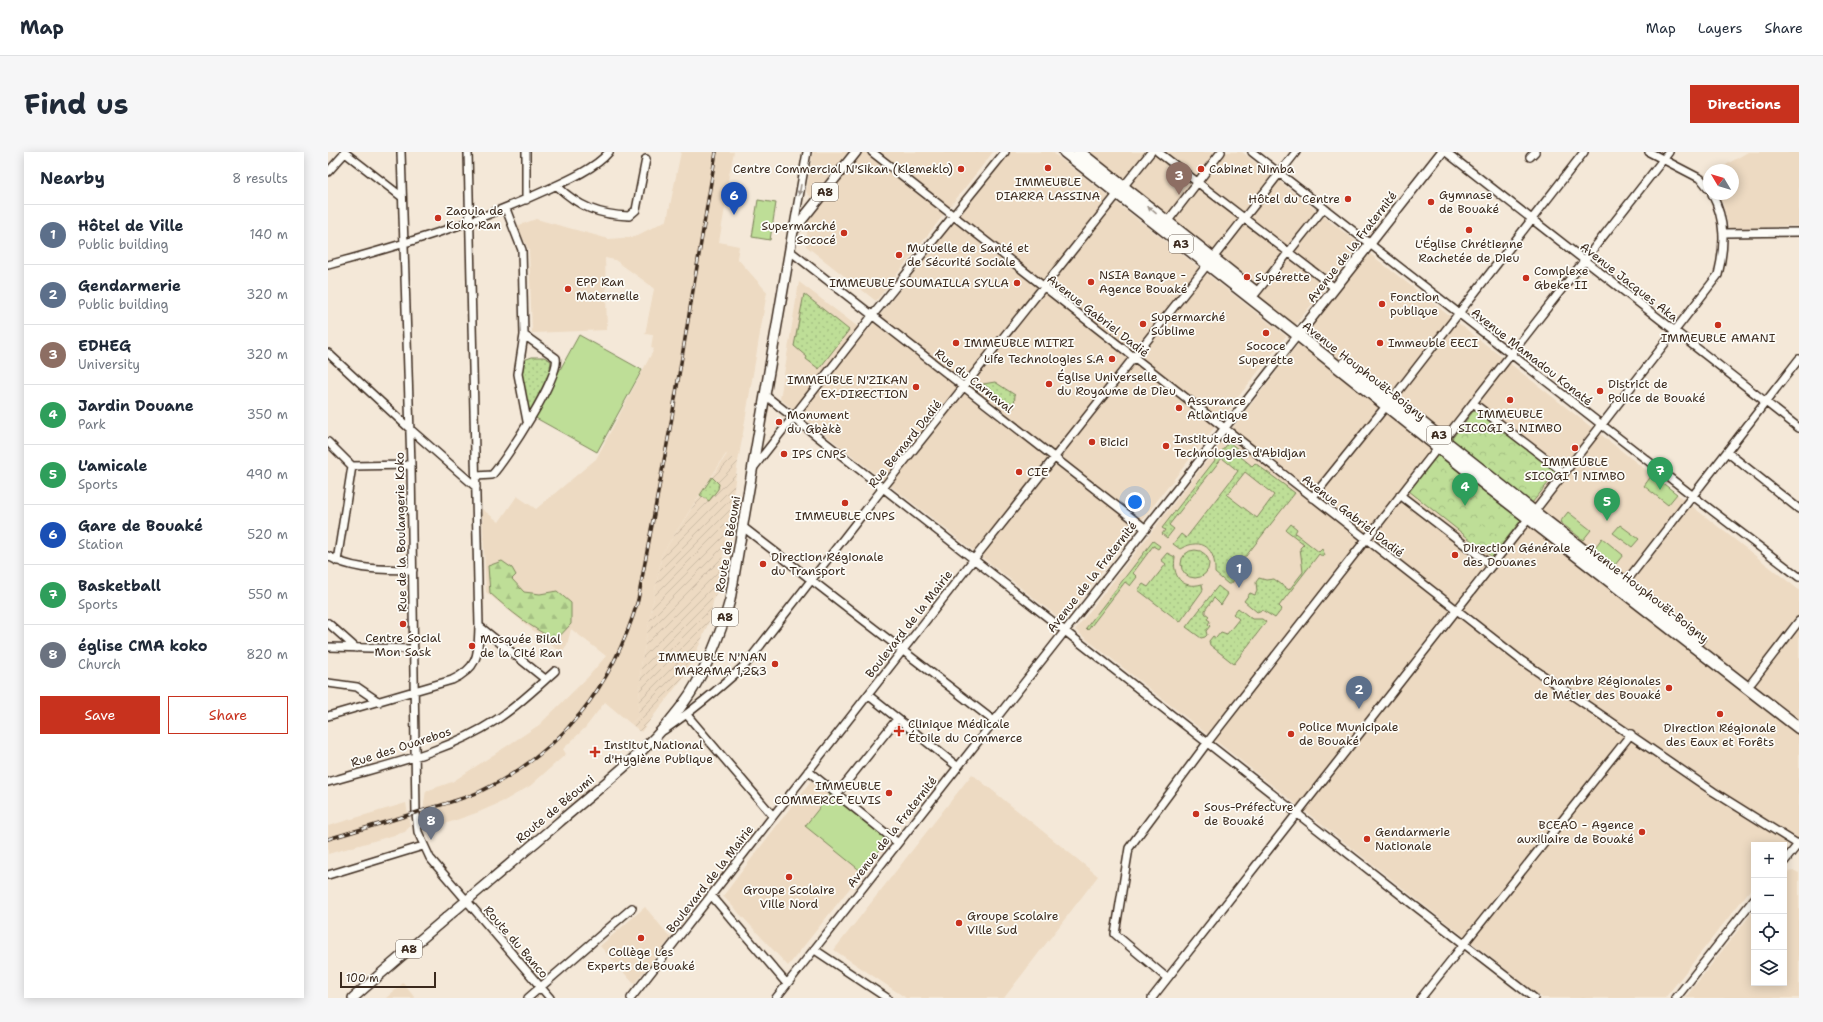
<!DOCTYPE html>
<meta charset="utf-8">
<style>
body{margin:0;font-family:"Shantell Sans",sans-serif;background:#f6f6f7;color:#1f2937}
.controls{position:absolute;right:12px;bottom:12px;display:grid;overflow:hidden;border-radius:0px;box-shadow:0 2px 10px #0003}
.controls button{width:36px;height:36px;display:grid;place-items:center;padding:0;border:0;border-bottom:1px solid #e0e1e3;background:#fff;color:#1f2937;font:20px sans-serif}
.compass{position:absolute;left:1375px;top:12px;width:36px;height:36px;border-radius:50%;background:#fff;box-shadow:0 2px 10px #0003;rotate:308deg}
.scale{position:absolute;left:12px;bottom:10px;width:96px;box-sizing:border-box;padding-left:4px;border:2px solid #3b2a1e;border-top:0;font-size:11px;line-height:14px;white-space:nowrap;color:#3b2a1e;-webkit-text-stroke:3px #fdfcf7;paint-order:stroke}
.you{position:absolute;left:807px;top:350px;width:14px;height:14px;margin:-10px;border:3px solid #fff;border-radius:50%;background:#1a73e8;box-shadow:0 0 0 6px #1a73e833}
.badge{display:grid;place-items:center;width:26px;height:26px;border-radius:50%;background:#c8321e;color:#fff;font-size:13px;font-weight:700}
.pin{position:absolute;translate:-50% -33px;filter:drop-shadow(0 1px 2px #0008)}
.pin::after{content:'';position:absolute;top:21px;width:14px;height:12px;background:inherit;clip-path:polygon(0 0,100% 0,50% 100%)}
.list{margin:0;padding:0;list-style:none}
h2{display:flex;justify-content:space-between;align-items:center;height:52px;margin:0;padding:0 16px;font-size:17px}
h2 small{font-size:13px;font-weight:400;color:#747a83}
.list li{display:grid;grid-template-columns:26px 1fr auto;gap:12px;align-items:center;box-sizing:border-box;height:60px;padding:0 16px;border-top:1px solid #e0e1e3}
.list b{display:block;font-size:15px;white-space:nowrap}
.list p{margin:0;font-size:13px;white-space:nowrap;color:#747a83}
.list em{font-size:13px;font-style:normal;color:#747a83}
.actions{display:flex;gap:8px;padding:12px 16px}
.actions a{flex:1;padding:9px 0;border:1px solid #c8321e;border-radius:0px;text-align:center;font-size:14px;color:#c8321e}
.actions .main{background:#c8321e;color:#fff}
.icon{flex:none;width:22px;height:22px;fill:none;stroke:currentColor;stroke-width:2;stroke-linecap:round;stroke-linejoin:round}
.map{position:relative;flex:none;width:1471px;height:846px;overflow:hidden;border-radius:0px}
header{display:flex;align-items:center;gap:24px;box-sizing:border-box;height:56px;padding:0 20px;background:#fff;border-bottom:1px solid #e0e1e3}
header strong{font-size:19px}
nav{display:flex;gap:22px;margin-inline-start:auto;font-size:14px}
.intro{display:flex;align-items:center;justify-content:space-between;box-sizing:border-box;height:96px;padding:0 24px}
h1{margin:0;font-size:28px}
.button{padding:10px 18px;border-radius:0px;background:#c8321e;color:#fff;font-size:14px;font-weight:700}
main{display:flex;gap:24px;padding:0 24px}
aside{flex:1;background:#fff;border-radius:0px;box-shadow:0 2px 10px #0003}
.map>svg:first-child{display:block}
.built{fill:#eddac2}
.industrial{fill:url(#industrial-furrows)}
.grass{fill:url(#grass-dots);stroke:#7c845a;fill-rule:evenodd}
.forest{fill:url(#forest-firs);stroke:#7c845a}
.park{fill:url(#park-crowns);stroke:#7c845a}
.pitch{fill:#bede97;stroke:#7c845a}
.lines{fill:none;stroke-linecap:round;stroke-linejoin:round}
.minor-casing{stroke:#3b2a1e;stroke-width:10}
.major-casing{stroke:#3b2a1e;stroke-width:12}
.highway-casing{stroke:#3b2a1e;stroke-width:14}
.minor{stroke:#fdfcf7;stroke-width:7}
.major{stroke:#fdfcf7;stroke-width:9}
.highway{stroke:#fdfcf7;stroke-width:11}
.rail-casing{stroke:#3b2a1e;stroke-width:3.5}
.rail{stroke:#fdfcf7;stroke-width:2;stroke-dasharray:6;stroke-linecap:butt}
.oneway{fill:#9c938a}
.poi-dot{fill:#c8321e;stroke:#fdfcf7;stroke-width:1.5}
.labels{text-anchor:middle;stroke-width:3.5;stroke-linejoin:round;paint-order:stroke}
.shield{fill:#fdfcf7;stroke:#75695f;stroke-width:1}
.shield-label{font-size:11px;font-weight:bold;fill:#3b2a1e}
.poi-label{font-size:12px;fill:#3b2a1e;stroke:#fdfcf7;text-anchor:start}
.street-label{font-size:12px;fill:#3b2a1e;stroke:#fdfcf7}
</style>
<header>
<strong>Map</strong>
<nav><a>Map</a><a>Layers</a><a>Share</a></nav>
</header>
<div class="intro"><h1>Find us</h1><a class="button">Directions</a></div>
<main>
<aside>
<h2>Nearby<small>8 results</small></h2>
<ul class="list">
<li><span class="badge" style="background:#5c6f8a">1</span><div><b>Hôtel de Ville</b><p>Public building</p></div><em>140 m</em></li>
<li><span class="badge" style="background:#5c6f8a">2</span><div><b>Gendarmerie</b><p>Public building</p></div><em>320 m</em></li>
<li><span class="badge" style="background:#8d6e63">3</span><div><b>EDHEG</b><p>University</p></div><em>320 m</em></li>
<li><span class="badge" style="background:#2e9e5b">4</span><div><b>Jardin Douane</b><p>Park</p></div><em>350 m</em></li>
<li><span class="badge" style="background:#2e9e5b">5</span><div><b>L'amicale</b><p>Sports</p></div><em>490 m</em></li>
<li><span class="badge" style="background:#1a4fb4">6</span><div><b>Gare de Bouaké</b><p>Station</p></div><em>520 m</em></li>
<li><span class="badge" style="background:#2e9e5b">7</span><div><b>Basketball</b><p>Sports</p></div><em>550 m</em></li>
<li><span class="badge" style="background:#6b7280">8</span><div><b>église CMA koko</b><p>Church</p></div><em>820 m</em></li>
</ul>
<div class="actions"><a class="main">Save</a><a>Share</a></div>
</aside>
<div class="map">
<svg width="1471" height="846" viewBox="0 0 1471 846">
<defs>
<pattern id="industrial-furrows" width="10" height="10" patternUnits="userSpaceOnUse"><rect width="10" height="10" fill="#eddac2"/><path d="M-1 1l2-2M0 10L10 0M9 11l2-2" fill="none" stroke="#ccbba6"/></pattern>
<pattern id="grass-dots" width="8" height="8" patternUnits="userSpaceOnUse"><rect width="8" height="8" fill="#bede97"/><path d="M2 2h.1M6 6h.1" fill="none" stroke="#a4bf82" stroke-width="1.8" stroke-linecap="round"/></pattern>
<pattern id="forest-firs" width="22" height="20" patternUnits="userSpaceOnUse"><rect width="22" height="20" fill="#bede97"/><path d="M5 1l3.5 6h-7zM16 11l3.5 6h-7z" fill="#a4bf82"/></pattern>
<pattern id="park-crowns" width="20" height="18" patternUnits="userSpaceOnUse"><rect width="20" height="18" fill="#bede97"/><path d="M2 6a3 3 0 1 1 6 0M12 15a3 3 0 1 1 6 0" fill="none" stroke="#a4bf82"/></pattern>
</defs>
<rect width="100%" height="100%" fill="#f4e8d8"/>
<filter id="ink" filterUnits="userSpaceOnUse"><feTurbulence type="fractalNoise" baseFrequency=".025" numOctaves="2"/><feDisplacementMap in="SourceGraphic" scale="8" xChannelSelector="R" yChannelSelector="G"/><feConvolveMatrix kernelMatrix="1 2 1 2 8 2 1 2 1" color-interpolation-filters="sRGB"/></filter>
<g filter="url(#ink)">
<path class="built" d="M353 0H406L399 33H401L391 90 411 94 409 106 439 140 410 310 398 302 334 402 313 514 310 565 303 572 277 550 257 576 235 597 238 602 202 634 176 649 151 660 97 679 96 651 98 639 124 630 211 573 260 525 278 504 243 477 239 493 233 501 158 440 154 357 171 370 189 344 208 357 268 307 326 197 323 196 325 183 317 182 326 137 322 133 287 108 277 106 279 178 204 181 201 98 189 74 208 67 281 87 306 85 339 68Z
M485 0H520L484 46 478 40Z
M534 0H665L548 149 478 94 480 70Z
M680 0H724L958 184 735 469 452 247 471 130 538 181Z
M743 0H914L1031 92 966 175Z
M1420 0H1471V74L1401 76 1395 52 1388 42H1405V18H1389Z
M1041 101 1471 438V691L1463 686 1456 695V693H1426V733L1337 846H1214L747 478Z
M644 622 770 724 676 846H578L506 798Z
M485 626 560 688 460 814 395 744Z
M78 651 82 674 77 680 0 702V674Z
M1467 719 1471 721V846H1357L1426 758V831H1456V720Z
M317 755 343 786 306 832 272 794Z
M75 831 87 846H58L73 833Z"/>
<path class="industrial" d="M399 302 410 310 389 440 386 445 382 467 371 494 355 526 313 580 303 572 310 565 313 514 334 402Z"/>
<path class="grass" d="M476 142 521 178 491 217 478 207 479 205 466 194Z
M204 205H216L223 209 220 232 208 256 198 262 192 228 196 208Z
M667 230 687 243 686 256 655 232Z
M901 290 915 301 913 305 924 314 927 311 967 341 918 404 907 406 909 424 903 432H900L887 421C888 397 875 384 852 397L845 392 853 382 858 386 910 319 894 306 841 373 846 377 839 386 834 382 837 378 834 376ZM917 320 946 343 929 366 899 343Z
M384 325 391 332 390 337 381 349 372 343Z
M963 372 969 377 967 381 991 400 994 397 997 403 995 405 991 402 951 454 954 457 947 466 934 458 929 460 916 449 922 441 927 443 929 439 928 430 931 426 938 428 946 427 961 438 975 420 972 396 976 392 958 378Z
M825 389 832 394 830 397 825 394 805 421 809 425 802 434 797 430 760 478 758 476Z
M853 412a14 14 0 1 1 28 0a14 14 0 1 1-28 0Z
M839 401 847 405C844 423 853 438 874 432L875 438 852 470 810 438 815 432 820 435 838 412 833 408Z
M890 434 900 442 893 453 886 446 877 458V461L881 464 879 467 882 469 880 472 882 474 878 479 879 483 877 485 873 486 858 475Z
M910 456 924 467H934L938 470 906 512 882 493 881 489 885 484 888 486 893 480 899 482 911 467 905 462Z"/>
<path class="forest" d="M174 409 184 416 188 423 184 427 196 440 212 442 229 439 243 451V472L228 488C203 476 182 459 162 441L160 414Z"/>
<path class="park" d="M1147 257 1229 320 1200 356 1119 293Z
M1110 303 1193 368 1164 405 1081 339Z"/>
<path class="pitch" d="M430 48 448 51 442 88 424 85Z
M251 183 314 218 269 300 206 265Z
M1324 323 1349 342 1340 353 1316 334Z
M1240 360 1263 378 1255 388 1232 370Z
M1292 373 1311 387 1304 395 1285 381Z
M1274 386 1295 403 1287 413 1266 397Z
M503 641 560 688 534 720 477 674Z"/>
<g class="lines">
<defs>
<path id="minor" d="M16 0 74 45
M73 0 83 313 88 661 90 680 102 706 222 846
M198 0V48
M544 0 1194 509 1386 640 1471 693
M830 0 1007 136
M924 0 1365 344 1471 425
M1118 0 1471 276
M1321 0 1373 27 1381 37
M1202 5 1207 0
M0 20 17 1
M229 34C251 55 271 63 301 64L308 58 318 7
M839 70 893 0
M465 79 479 0
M1396 81 1471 80
M462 99 818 377
M885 106 968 0
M0 113C74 93 147 71 216 39 236 30 267 17 281 0
M928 141 996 56
M196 183 190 222 199 269
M0 201 82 277 148 335
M438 244 1083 751 1206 846
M1065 246 1256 0
M1145 251 1235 320
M1116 288 1341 0
M0 290 24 314 83 313
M1399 300 1471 357
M426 315 544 164 677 0
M148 324 164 323C178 308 233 223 228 206L196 183 194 98 178 57
M1072 343 1163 413
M984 346 1059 253
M1206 360 1390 123C1397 94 1398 69 1384 42
M415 375 666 569
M0 404C26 419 55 417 85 418
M9 409 24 314
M1297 431 1471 207
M0 471 28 496
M151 474 217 527
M0 495 86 497
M1424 530 1471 469
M0 531 29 535 51 550
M540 543 630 615
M359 563 445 664
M0 564 124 528C152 515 150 501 151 474L140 0
M336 578C366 558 392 536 418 512L555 336 823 0
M480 619 570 691
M0 630C57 613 118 601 168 568 190 554 208 536 227 519
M509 642 569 567
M1456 710 1471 691
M0 723 95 694
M383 743 459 832
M487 798 559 846
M839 826 787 782 801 696 879 591 1111 294
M200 846 304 756
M303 846 646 407 879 113
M448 846 970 183
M824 846 1201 366
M1093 846 1303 582
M1348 846 1426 747"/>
<path id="major" d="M970 183 1114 0
M25 846C92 787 161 730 229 672 275 632 328 594 362 542 381 512 393 481 402 448L465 79 528 0"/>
<path id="highway" d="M737 0 970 183 1153 329 1471 576
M751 0 926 139
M1018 211 1206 360 1371 488"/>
</defs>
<use href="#minor" class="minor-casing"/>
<use href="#major" class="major-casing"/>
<use href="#highway" class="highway-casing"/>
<use href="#minor" class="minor"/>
<use href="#major" class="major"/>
<use href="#highway" class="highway"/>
<defs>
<path id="rail" d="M0 687C31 678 62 669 93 659 113 653 132 648 151 640 233 602 285 534 310 448L343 271 388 0"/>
</defs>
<use href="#rail" class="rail-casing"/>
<use href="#rail" class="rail"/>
</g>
<defs><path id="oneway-solid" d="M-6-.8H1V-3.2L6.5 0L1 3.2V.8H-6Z"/></defs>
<g class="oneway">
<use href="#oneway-solid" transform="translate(472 38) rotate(100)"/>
<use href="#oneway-solid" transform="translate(824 58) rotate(-140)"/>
</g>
</g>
<g class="poi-dot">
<circle cx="720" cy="16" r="4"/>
<circle cx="633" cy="17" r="4"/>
<circle cx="873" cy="17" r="4"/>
<circle cx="1020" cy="47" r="4"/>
<circle cx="1103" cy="50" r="4"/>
<circle cx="110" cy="66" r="4"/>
<circle cx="1141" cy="78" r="4"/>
<circle cx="516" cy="81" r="4"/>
<circle cx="571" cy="103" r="4"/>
<circle cx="919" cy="125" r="4"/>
<circle cx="1198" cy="126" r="4"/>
<circle cx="763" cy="130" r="4"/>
<circle cx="689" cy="131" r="4"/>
<circle cx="240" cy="137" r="4"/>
<circle cx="1054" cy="152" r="4"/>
<circle cx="815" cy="172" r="4"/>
<circle cx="1390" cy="173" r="4"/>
<circle cx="938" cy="181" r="4"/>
<circle cx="628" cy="191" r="4"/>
<circle cx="1052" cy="191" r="4"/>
<circle cx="784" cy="207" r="4"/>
<circle cx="721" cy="232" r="4"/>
<circle cx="588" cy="235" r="4"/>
<circle cx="1272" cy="239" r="4"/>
<circle cx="1182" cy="248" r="4"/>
<circle cx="851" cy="256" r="4"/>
<circle cx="451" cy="270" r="4"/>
<circle cx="764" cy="290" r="4"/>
<circle cx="838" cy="294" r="4"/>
<circle cx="1247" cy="296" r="4"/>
<circle cx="456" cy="302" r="4"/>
<circle cx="691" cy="320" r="4"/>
<circle cx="517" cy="351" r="4"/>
<circle cx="1127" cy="403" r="4"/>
<circle cx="435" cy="412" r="4"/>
<circle cx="75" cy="472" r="4"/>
<circle cx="144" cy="494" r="4"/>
<circle cx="447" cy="512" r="4"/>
<circle cx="1341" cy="536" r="4"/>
<circle cx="1392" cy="562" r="4"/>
<path d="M569 573h4v4h4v4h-4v4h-4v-4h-4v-4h4z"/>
<circle cx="963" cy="582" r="4"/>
<path d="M265 594h4v4h4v4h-4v4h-4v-4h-4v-4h4z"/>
<circle cx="561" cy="641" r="4"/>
<circle cx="868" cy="662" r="4"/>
<circle cx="1314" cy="680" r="4"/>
<circle cx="1039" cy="687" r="4"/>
<circle cx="461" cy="725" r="4"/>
<circle cx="631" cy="771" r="4"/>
<circle cx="313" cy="786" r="4"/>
</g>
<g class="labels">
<g class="shield">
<rect x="484" y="31" width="26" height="18" rx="3"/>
<rect x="841" y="83" width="24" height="18" rx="3"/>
<rect x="1099" y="274" width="24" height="18" rx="3"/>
<rect x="384" y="456" width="26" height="18" rx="3"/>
<rect x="68" y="788" width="26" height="18" rx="3"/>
</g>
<g class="shield-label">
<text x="497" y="44">A8</text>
<text x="853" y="96">A3</text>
<text x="1111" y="287">A3</text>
<text x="397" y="469">A8</text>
<text x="81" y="801">A8</text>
</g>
<g class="poi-label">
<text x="625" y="21" text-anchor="end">Centre Commercial N'Sikan (Klemeklo)</text>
<text x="881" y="21">Cabinet Nimba</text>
<text x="720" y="34" text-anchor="middle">IMMEUBLE<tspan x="720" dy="14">DIARRA LASSINA</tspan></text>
<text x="1111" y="47">Gymnase<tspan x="1111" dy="14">de Bouaké</tspan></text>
<text x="1012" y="51" text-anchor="end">Hôtel du Centre</text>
<text x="118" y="63">Zaouia de<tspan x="118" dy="14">Koko Ran</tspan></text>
<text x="508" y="78" text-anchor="end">Supermarché<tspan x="508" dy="14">Sococé</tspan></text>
<text x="1141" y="96" text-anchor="middle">L'Église Chrétienne<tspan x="1141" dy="14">Rachetée de Dieu</tspan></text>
<text x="579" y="100">Mutuelle de Santé et<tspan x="579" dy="14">de Sécurité Sociale</tspan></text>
<text x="1206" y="123">Complexe<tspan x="1206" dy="14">Gbeke II</tspan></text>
<text x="771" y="127">NSIA Banque -<tspan x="771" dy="14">Agence Bouaké</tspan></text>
<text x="927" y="129">Supérette</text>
<text x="248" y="134">EPP Ran<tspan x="248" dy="14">Maternelle</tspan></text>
<text x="681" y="135" text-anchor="end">IMMEUBLE SOUMAILLA SYLLA</text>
<text x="1062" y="149">Fonction<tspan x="1062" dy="14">publique</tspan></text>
<text x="823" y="169">Supermarché<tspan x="823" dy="14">Sublime</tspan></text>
<text x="1390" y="190" text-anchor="middle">IMMEUBLE AMANI</text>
<text x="636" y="195">IMMEUBLE MITRI</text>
<text x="1060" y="195">Immeuble EECI</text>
<text x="938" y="198" text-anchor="middle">Sococe<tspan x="938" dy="14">Superette</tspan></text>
<text x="776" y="211" text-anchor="end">Life Technologies S.A</text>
<text x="729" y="229">Église Universelle<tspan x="729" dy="14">du Royaume de Dieu</tspan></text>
<text x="580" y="232" text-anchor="end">IMMEUBLE N'ZIKAN<tspan x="580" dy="14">EX-DIRECTION</tspan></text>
<text x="1280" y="236">District de<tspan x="1280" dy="14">Police de Bouaké</tspan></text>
<text x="859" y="253">Assurance<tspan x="859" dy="14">Atlantique</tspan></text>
<text x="1182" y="266" text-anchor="middle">IMMEUBLE<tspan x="1182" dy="14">SICOGI 3 NIMBO</tspan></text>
<text x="459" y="267">Monument<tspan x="459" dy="14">du Gbèkè</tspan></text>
<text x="846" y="291">Institut des<tspan x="846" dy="14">Technologies d'Abidjan</tspan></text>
<text x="772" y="294">Bicici</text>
<text x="464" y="306">IPS CNPS</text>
<text x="1247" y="314" text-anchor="middle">IMMEUBLE<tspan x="1247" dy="14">SICOGI 1 NIMBO</tspan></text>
<text x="699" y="324">CIE</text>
<text x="517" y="368" text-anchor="middle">IMMEUBLE CNPS</text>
<text x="1135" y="400">Direction Générale<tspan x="1135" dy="14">des Douanes</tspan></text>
<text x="443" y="409">Direction Régionale<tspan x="443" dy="14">du Transport</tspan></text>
<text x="75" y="490" text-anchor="middle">Centre Social<tspan x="75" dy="14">Mon Sask</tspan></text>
<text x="152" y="491">Mosquée Bilal<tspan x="152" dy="14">de la Cité Ran</tspan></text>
<text x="439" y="509" text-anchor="end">IMMEUBLE N'NAN<tspan x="439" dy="14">MARAMA 1,2&amp;3</tspan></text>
<text x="1333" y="533" text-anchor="end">Chambre Régionales<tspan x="1333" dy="14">de Métier des Bouaké</tspan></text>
<text x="580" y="576">Clinique Médicale<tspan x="580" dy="14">Étoile du Commerce</tspan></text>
<text x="971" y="579">Police Municipale<tspan x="971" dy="14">de Bouaké</tspan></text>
<text x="1392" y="580" text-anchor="middle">Direction Régionale<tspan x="1392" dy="14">des Eaux et Forêts</tspan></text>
<text x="276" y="597">Institut National<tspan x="276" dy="14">d'Hygiène Publique</tspan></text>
<text x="553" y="638" text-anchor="end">IMMEUBLE<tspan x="553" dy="14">COMMERCE ELVIS</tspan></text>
<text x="876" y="659">Sous-Préfecture<tspan x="876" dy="14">de Bouaké</tspan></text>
<text x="1306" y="677" text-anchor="end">BCEAO - Agence<tspan x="1306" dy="14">auxiliaire de Bouaké</tspan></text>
<text x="1047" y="684">Gendarmerie<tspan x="1047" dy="14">Nationale</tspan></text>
<text x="461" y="742" text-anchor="middle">Groupe Scolaire<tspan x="461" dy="14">Ville Nord</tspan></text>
<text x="639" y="768">Groupe Scolaire<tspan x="639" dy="14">Ville Sud</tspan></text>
<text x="313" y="804" text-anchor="middle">Collège Les<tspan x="313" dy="14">Experts de Bouaké</tspan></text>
</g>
<g class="street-label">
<text transform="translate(1024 95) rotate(-52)" y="4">Avenue de la Fraternité</text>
<text transform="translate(1301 130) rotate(38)" y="4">Avenue Jacques Aka</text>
<text transform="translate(770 164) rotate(38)" y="4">Avenue Gabriel Dadié</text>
<text transform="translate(1204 205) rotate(38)" y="4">Avenue Mamadou Konaté</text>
<text transform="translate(1036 219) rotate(38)" y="4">Avenue Houphouët-Boigny</text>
<text transform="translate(646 229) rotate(38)" y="4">Rue du Carnaval</text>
<text transform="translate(577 292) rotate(-51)" y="4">Rue Bernard Dadié</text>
<text transform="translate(1025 364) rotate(38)" y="4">Avenue Gabriel Dadié</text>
<text transform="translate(73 380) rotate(-91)" y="4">Rue de la Boulangerie Koko</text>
<text transform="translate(400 392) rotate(-80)" y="4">Route de Béoumi</text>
<text transform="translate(764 425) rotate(-52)" y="4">Avenue de la Fraternité</text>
<text transform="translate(1319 441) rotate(38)" y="4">Avenue Houphouët-Boigny</text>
<text transform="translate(581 472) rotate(-52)" y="4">Boulevard de la Mairie</text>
<text transform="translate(73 595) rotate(-18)" y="4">Rue des Ouarebos</text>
<text transform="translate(227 657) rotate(-40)" y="4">Route de Béoumi</text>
<text transform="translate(564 680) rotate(-52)" y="4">Avenue de la Fraternité</text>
<text transform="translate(382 727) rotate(-52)" y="4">Boulevard de la Mairie</text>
<text transform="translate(188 790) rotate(49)" y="4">Route du Banco</text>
</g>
</g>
</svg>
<div class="controls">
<button>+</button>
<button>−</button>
<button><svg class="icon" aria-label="locate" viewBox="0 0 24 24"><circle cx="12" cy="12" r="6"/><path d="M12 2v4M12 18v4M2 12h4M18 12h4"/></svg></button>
<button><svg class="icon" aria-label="layers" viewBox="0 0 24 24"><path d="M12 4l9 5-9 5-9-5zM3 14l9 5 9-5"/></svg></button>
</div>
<svg class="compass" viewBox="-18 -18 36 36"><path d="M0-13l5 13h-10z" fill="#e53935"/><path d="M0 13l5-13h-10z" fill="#747a83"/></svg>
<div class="scale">100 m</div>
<div class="you"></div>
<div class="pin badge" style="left:911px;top:436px;background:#5c6f8a">1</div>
<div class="pin badge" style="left:1031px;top:557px;background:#5c6f8a">2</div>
<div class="pin badge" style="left:851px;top:43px;background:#8d6e63">3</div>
<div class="pin badge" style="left:1137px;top:354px;background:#2e9e5b">4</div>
<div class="pin badge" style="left:1279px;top:369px;background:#2e9e5b">5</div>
<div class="pin badge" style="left:406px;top:63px;background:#1a4fb4">6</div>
<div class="pin badge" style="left:1332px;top:338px;background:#2e9e5b">7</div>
<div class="pin badge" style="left:103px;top:688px;background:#6b7280">8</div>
</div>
</main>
